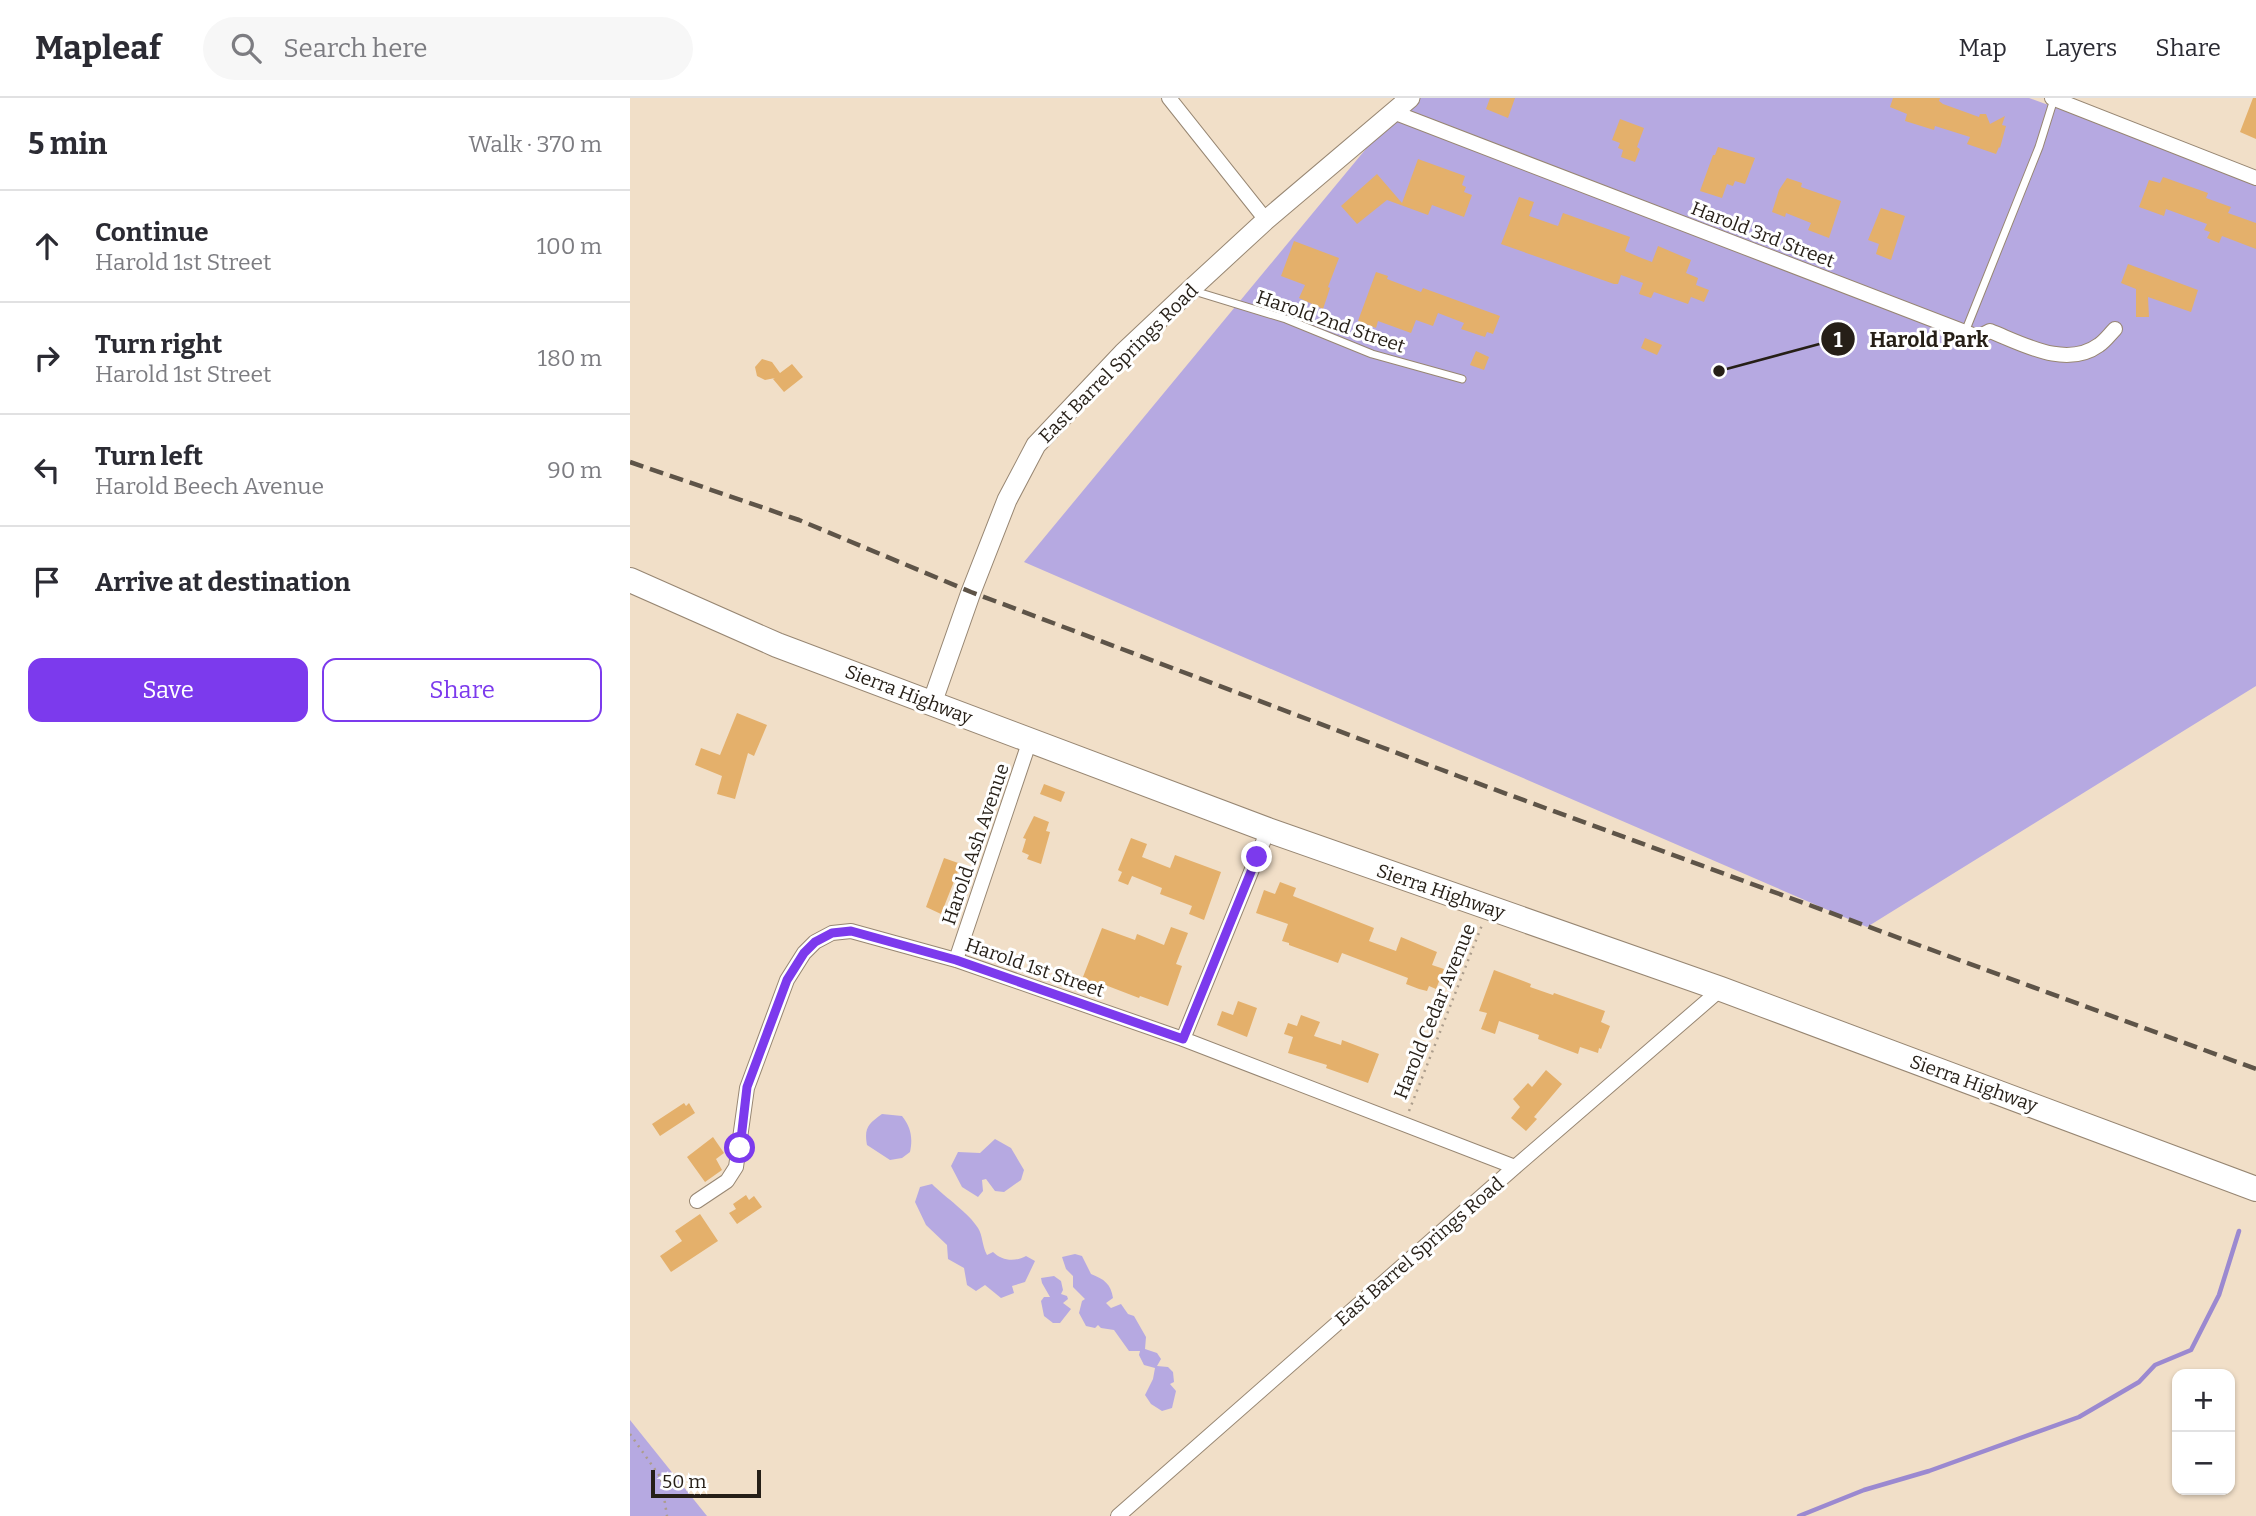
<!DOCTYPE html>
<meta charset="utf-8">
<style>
body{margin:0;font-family:Bitter,serif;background:#f7f7f7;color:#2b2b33}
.controls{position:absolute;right:21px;bottom:21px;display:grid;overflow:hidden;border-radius:14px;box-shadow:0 2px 5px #0004}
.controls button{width:63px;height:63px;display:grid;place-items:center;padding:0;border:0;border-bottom:2px solid #e1e1e2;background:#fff;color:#2b2b33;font:35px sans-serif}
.scale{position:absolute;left:21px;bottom:18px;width:110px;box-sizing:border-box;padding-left:7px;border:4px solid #261f17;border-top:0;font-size:19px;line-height:24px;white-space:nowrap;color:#261f17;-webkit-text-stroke:5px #fff;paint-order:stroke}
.stop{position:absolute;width:21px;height:21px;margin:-16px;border:5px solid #7c3aed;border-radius:50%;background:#fff}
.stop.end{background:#7c3aed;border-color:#fff;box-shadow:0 2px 7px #0008}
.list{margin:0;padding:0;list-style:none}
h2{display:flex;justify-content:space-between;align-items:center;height:91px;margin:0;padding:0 28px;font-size:30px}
h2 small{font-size:23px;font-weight:400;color:#7c7c81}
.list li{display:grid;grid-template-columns:46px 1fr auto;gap:21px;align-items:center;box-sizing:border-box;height:112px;padding:0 28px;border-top:2px solid #e1e1e2}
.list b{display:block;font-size:26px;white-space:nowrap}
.list p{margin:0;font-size:23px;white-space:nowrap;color:#7c7c81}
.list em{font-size:23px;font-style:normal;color:#7c7c81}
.actions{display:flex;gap:14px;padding:21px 28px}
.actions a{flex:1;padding:16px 0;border:2px solid #7c3aed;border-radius:14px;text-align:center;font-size:24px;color:#7c3aed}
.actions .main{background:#7c3aed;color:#fff}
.icon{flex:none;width:38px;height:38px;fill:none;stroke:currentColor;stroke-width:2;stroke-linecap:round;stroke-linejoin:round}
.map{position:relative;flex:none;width:1626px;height:1418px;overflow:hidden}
header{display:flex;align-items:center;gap:42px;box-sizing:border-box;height:98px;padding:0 35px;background:#fff;border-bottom:2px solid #e1e1e2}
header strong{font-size:33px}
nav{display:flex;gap:38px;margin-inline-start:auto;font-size:24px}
.search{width:490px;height:63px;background:#f7f7f7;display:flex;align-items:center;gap:18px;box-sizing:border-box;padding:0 24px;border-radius:38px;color:#7c7c81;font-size:26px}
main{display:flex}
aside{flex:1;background:#fff}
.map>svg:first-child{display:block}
.green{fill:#b6a9e1}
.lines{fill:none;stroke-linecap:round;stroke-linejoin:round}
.stream{stroke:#9b89d0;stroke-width:4.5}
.building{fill:#e4b06b}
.lane-casing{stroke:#978672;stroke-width:9}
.street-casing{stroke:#978672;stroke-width:16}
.secondary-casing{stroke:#978672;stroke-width:21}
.highway-casing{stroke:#978672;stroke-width:26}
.path{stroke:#ac9d8c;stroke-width:2.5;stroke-dasharray:2 5;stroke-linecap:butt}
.lane{stroke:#fff;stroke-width:7}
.street{stroke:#fff;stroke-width:14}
.secondary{stroke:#fff;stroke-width:19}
.highway{stroke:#fff;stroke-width:24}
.rail{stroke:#5e5448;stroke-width:4.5;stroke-dasharray:14 7;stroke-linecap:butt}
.route{stroke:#7c3aed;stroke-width:9}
.labels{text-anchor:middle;stroke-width:6;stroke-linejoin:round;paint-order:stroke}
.street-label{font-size:19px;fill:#261f17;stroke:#fff}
.leader{fill:none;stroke:#261f17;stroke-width:2.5}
.callout-dot{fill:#261f17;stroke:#fff;stroke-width:2.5}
.mark-label{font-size:21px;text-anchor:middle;font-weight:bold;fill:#fff}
.callout-label{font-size:21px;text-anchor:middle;font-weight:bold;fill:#261f17;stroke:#fff;stroke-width:6;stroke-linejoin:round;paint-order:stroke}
</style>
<header>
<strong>Mapleaf</strong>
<div class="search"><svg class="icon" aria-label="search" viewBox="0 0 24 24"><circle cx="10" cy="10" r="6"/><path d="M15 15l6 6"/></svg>Search here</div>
<nav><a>Map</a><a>Layers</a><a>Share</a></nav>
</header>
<main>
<aside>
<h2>5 min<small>Walk · 370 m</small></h2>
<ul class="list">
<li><svg class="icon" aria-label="ahead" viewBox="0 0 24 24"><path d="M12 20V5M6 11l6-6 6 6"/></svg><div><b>Continue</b><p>Harold 1st Street</p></div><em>100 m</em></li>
<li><svg class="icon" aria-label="right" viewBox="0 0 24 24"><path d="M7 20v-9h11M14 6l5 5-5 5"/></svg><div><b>Turn right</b><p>Harold 1st Street</p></div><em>180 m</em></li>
<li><svg class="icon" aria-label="left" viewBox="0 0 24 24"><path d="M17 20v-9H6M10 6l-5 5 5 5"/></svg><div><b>Turn left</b><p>Harold Beech Avenue</p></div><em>90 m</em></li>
<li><svg class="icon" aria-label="arrive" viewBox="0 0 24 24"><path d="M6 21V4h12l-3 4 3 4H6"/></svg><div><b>Arrive at destination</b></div></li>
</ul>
<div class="actions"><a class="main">Save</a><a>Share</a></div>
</aside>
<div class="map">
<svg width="1626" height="1418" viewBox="0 0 1626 1418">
<rect width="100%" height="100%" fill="#f1dfc8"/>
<path class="green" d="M778 0H1399L1626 83V588L1237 829 394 464Z
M252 1016 272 1018C281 1029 283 1040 280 1054L272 1060 260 1062 237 1047C234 1030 238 1026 252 1016Z
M365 1041 381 1050 394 1072 391 1082 374 1094 365 1093 356 1081 352 1082 353 1093 348 1099 332 1089 321 1068 328 1054 350 1055Z
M302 1086C316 1100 339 1115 348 1130 353 1138 352 1148 357 1157L363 1154C372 1163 385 1164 396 1158L405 1163 395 1184 382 1188 384 1195 371 1200 355 1187 346 1193 337 1187 334 1170 318 1161 317 1147 296 1127 285 1104 290 1089Z
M445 1156 452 1158 461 1176C474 1181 481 1186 483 1200L476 1205 481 1210 491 1206 498 1216 504 1218 516 1239 515 1251 527 1255 531 1261 527 1268 538 1269 543 1274 544 1284 540 1286 546 1293 542 1310 532 1313 521 1306 515 1297 523 1281 525 1270 514 1267 509 1257 510 1253H499L484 1232 471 1230 468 1227 465 1230 456 1228 449 1215 452 1203 455 1201 443 1189V1178L436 1171 432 1159Z
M424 1178 431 1183 433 1192 431 1196 437 1198 438 1201 433 1205 441 1211 430 1225H423L414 1218 411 1203 414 1199H420L412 1185 411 1180Z
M0 1322 77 1418H0Z"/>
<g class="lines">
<path class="stream" d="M1169 1418 1234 1392 1299 1373 1449 1319 1509 1284 1525 1267 1561 1252 1589 1197 1609 1133"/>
</g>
<path class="building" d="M860 0H885L878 20 856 11Z
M1263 0H1310L1309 3 1313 6 1349 19 1350 16H1356L1360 26 1375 18 1372 27 1376 28 1370 50 1369 49 1366 56 1337 46 1340 39 1305 28 1304 32 1275 23 1277 16 1260 9Z
M1623 0H1626V41L1610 34Z
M990 21 1014 30 1007 49 1010 51 1005 64 991 59 993 52 988 50 990 45 982 42Z
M1088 49 1125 60 1115 86 1105 83 1103 88 1097 86 1092 100 1070 93 1083 57H1085Z
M788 61 835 78 832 87 836 89 834 94 842 97 834 119 802 107 798 117 757 102 727 126 711 108 747 76 772 105Z
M1533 79 1578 95 1576 100 1601 109 1598 115 1626 125V151L1592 138 1589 145 1577 140 1580 134 1574 132 1577 126 1536 111 1534 118 1509 109 1519 82 1530 85Z
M1157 80 1172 85 1171 89 1211 103 1199 140 1178 132 1181 125 1156 115 1155 119 1142 114 1149 92Z
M889 99 904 104 899 118 922 126 928 128 933 115 1000 139 995 153 1009 159 1022 164 1028 148 1061 162 1056 175 1068 180 1066 187 1079 192 1074 204 1061 199 1058 206 1024 194 1021 200 1009 196 1013 185 991 177 988 186H984L871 146Z
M1251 110 1275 118 1261 162 1246 156 1249 146 1238 142Z
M664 143 709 160 698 189 700 190 693 211 669 200 675 187 651 178Z
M1498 166 1568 192 1561 214 1518 199 1519 219H1506V191L1491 185Z
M746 174 758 178 757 181 791 194 793 190 870 218 863 236 857 234 855 239 831 231 834 225 808 215 803 228 786 222 781 235 748 223 746 230 728 223Z
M1015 240 1032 247 1027 257 1011 250Z
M846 253 859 259 854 272 840 267Z
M132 261 142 264 150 275 162 266 173 279 154 294 143 281 145 280 135 282 127 278 125 269Z
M107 615 137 627 124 658 118 655 105 701 87 696 92 678 65 667 71 650 90 657Z
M414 686 435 694 431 704 410 696Z
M404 718 419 724 416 733 420 734 411 766 397 761 399 757 392 754 396 741 393 740Z
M501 740 517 746 512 759 540 770 545 757 591 774 574 822 559 816 562 808 530 796 532 790 502 778 498 787 488 783 492 774 488 772Z
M314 760 331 766 311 816 296 809Z
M650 784 666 790 663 798 744 830 739 843 766 853 771 839 807 854 802 867 814 871 806 891 799 888 797 893 789 891 776 886 778 880 712 855 708 865 659 847V845L652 843 658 826 626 815 634 792 645 796Z
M541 829 558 835 546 866 552 868 538 908 510 898 509 900 470 885 469 887 463 885 462 887 451 884 472 830 505 842 507 836 534 847Z
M864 872 901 886 900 889 923 897 924 895 975 913 971 924 980 928 971 951 969 950 968 955 950 949 948 956 908 941 909 937 869 923 865 936 851 931 857 915 849 913Z
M608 903 627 910 617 939 587 927 592 913 603 917Z
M671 917 690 924 684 938 711 947 712 942 749 956 738 985 696 970 697 967 658 955 663 939 654 936 658 925 667 928Z
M916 972 932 986 904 1019 907 1021 896 1033 881 1020 890 1009 883 1001 898 985 902 989Z
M54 1005 56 1008 59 1005 65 1015 30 1038 22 1026Z
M83 1039 94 1055 86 1061 92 1072 75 1084 57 1059Z
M116 1097 119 1102 124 1098 132 1109 107 1126 99 1115 106 1111 103 1106Z
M70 1116 88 1143 41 1174 30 1158 52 1143 45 1133Z"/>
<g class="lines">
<defs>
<path id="lane" d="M564 193 656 221 742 256 832 281
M1335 234 1409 49 1424 1"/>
<path id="street" d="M539 0 636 122
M1422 0 1626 80
M763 14 1348 239 1360 233C1393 246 1436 271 1469 247 1475 243 1480 236 1485 231
M326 862 400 642
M553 941 638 732
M67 1103 97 1083 106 1069 117 990 157 882 174 855 185 844 202 835 221 833 326 862 553 941 885 1069
M488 1418 885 1069 1091 891"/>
<path id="secondary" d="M302 605 341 494 377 402 406 347 493 255 560 192 636 122 780 0"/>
<path id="highway" d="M0 482 147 547 638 732 1091 891 1626 1091"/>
</defs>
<use href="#lane" class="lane-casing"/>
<use href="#street" class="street-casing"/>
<use href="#secondary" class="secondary-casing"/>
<use href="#highway" class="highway-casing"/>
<path class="path" d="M779 1013 852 827
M0 1336 31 1380 37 1418"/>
<use href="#lane" class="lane"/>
<use href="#street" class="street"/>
<use href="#secondary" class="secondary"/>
<use href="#highway" class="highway"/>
<path class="rail" d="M0 364 169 422 341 494 828 678 1626 971"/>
</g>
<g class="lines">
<path class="route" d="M110 1050 117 989 157 882 174 855 185 844 202 835 221 833 326 862 553 941 627 759"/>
</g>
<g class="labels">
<g class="street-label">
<text transform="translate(1133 136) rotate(21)" y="7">Harold 3rd Street</text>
<text transform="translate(701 223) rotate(19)" y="7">Harold 2nd Street</text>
<text transform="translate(488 265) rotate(-45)" y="7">East Barrel Springs Road</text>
<text transform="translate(279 596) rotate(21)" y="7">Sierra Highway</text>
<text transform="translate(345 746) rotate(-71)" y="7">Harold Ash Avenue</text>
<text transform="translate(811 793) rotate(19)" y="7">Sierra Highway</text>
<text transform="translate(405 869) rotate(19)" y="7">Harold 1st Street</text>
<text transform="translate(804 913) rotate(-68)" y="7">Harold Cedar Avenue</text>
<text transform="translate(1344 985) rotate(20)" y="7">Sierra Highway</text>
<text transform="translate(789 1153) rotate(-41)" y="7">East Barrel Springs Road</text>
</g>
</g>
<path class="leader" d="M1089 273L1208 241"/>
<g class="callout-dot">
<circle cx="1089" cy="273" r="7"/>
<circle cx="1208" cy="241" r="18"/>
</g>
<g class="mark-label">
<text x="1208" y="249">1</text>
</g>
<g class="callout-label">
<text x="1299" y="249">Harold Park</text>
</g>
</svg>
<div class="controls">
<button>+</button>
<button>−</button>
</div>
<div class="scale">50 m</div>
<div class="stop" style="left:110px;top:1050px"></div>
<div class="stop end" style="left:627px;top:759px"></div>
</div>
</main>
